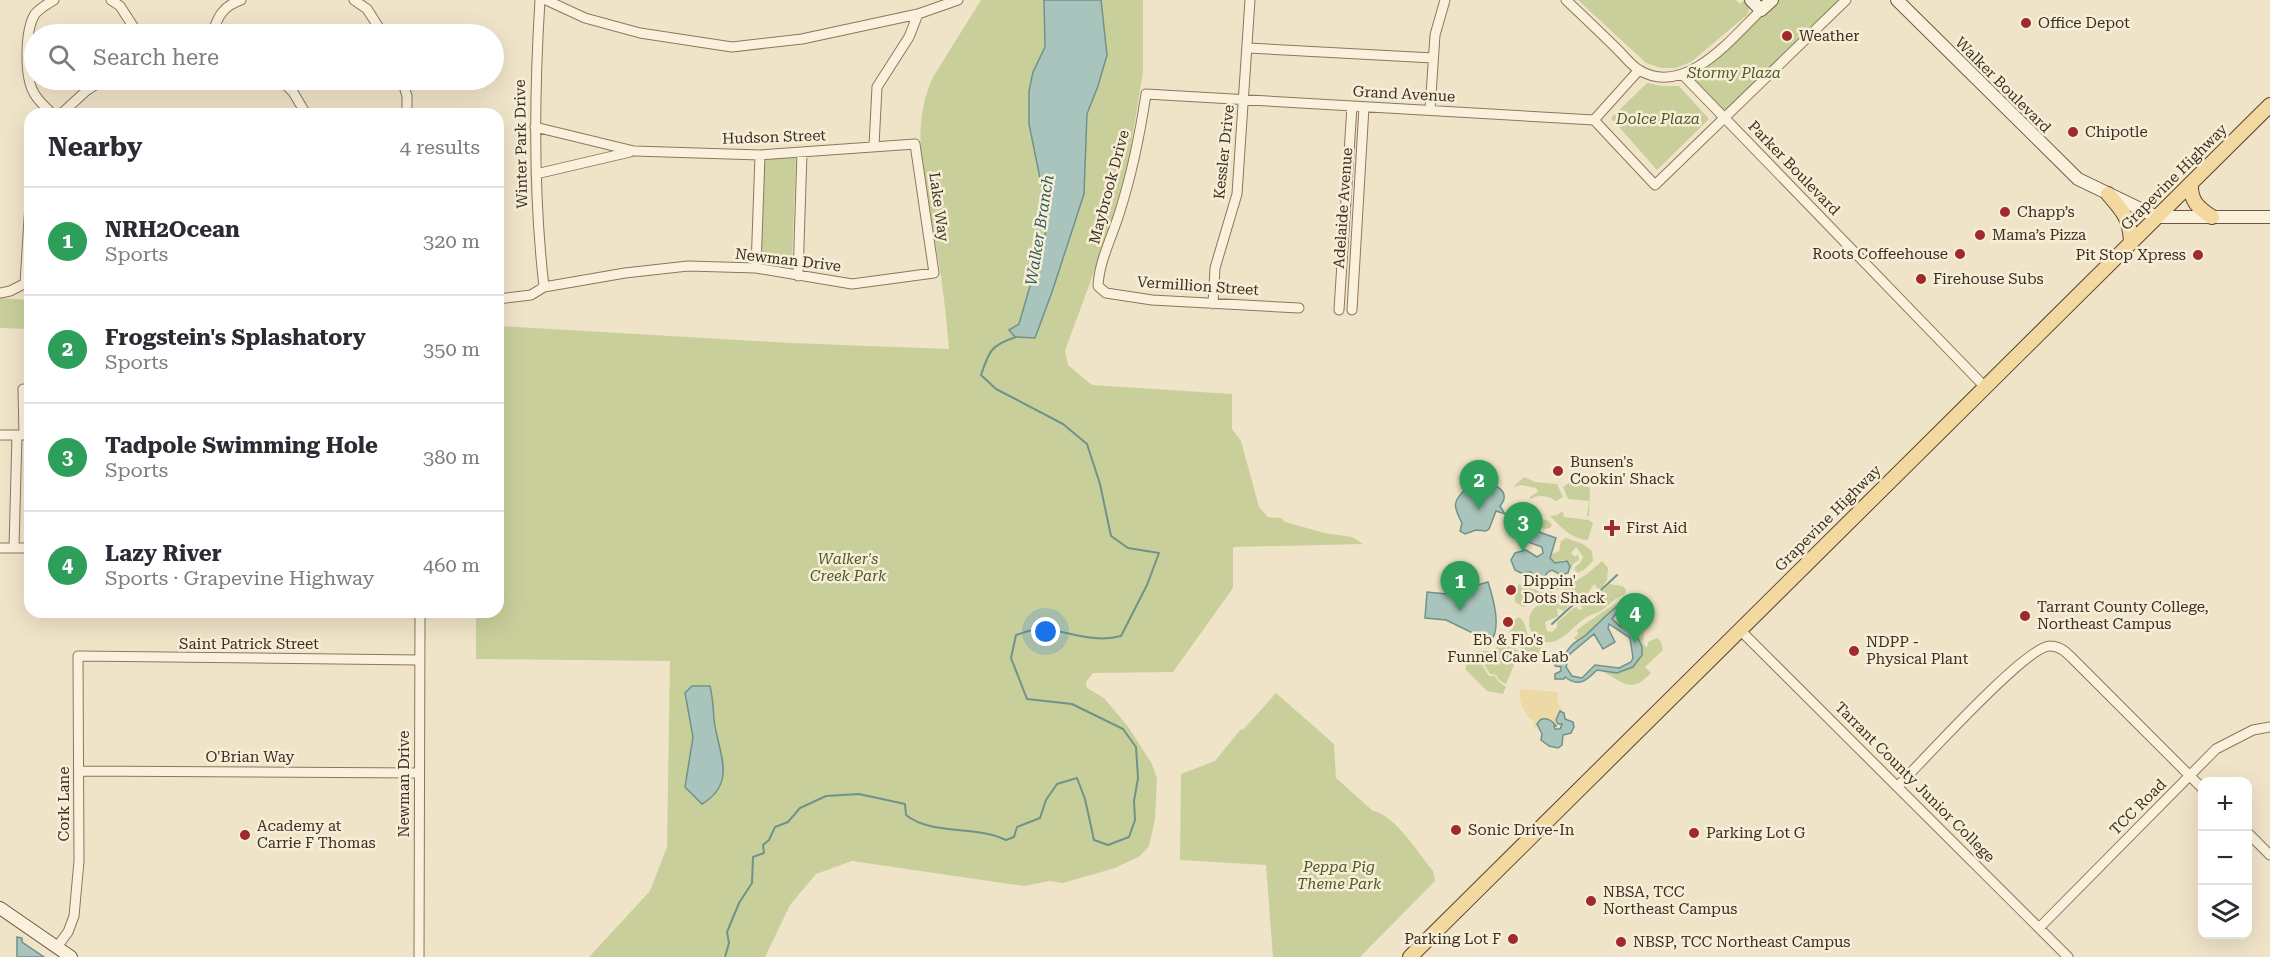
<!DOCTYPE html>
<meta charset="utf-8">
<style>
body{margin:0;font-family:"Roboto Serif",serif;background:#f7f7f7;color:#2b2b33}
.controls{position:absolute;right:18px;bottom:18px;display:grid;overflow:hidden;border-radius:12px;box-shadow:0 6px 24px #0002}
.controls button{width:54px;height:54px;display:grid;place-items:center;padding:0;border:0;border-bottom:2px solid #e1e1e2;background:#fff;color:#2b2b33;font:30px sans-serif}
.you{position:absolute;left:1046px;top:632px;width:21px;height:21px;margin:-15px;border:4px solid #fff;border-radius:50%;background:#1a73e8;box-shadow:0 0 0 9px #1a73e833}
.badge{display:grid;place-items:center;width:39px;height:39px;border-radius:50%;background:#2563eb;color:#fff;font-size:20px;font-weight:700}
.pin{position:absolute;translate:-50% -50px;filter:drop-shadow(0 2px 3px #0008)}
.pin::after{content:'';position:absolute;top:32px;width:21px;height:18px;background:inherit;clip-path:polygon(0 0,100% 0,50% 100%)}
.list{margin:0;padding:0;list-style:none}
h2{display:flex;justify-content:space-between;align-items:center;height:78px;margin:0;padding:0 24px;font-size:26px}
h2 small{font-size:20px;font-weight:400;color:#7c7c81}
.list li{display:grid;grid-template-columns:39px 1fr auto;gap:18px;align-items:center;box-sizing:border-box;height:108px;padding:0 24px;border-top:2px solid #e1e1e2}
.list b{display:block;font-size:22px;white-space:nowrap}
.list p{margin:0;font-size:20px;white-space:nowrap;color:#7c7c81}
.list em{font-size:20px;font-style:normal;color:#7c7c81}
.icon{flex:none;width:33px;height:33px;fill:none;stroke:currentColor;stroke-width:2;stroke-linecap:round;stroke-linejoin:round}
.map{position:relative;flex:none;width:2270px;height:957px;overflow:hidden}
.search{position:absolute;background:#fff;box-shadow:0 6px 24px #0002;left:24px;top:24px;width:480px;height:66px;display:flex;align-items:center;gap:15px;box-sizing:border-box;padding:0 21px;border-radius:33px;color:#7c7c81;font-size:22px}
.panel{position:absolute;background:#fff;box-shadow:0 6px 24px #0002;left:24px;top:108px;width:480px;height:510px;border-radius:18px}
.map>svg:first-child{display:block}
.green{fill:#c9cf9b}
.sand{fill:#ecd9a5}
.water{fill:#a9c4bc;stroke:#6f938a;stroke-width:1.5;fill-rule:evenodd}
.lines{fill:none;stroke-linecap:round;stroke-linejoin:round}
.stream{stroke:#6f938a;stroke-width:2}
.street-casing{stroke:#8d765c;stroke-width:11}
.secondary-casing{stroke:#6f573f;stroke-width:14}
.primary-casing{stroke:#5b4430;stroke-width:16}
.street{stroke:#faf1dc;stroke-width:9}
.secondary{stroke:#faf1dc;stroke-width:12}
.primary{stroke:#f3d9a0;stroke-width:14}
.poi-dot{fill:#9e2a2b;stroke:#f7eed8;stroke-width:2}
.labels{text-anchor:middle;stroke-width:5;stroke-linejoin:round;paint-order:stroke}
.poi-label{font-size:15px;fill:#3d2e20;stroke:#f7eed8;text-anchor:start}
.park-label{font-size:15px;font-style:italic;fill:#4d5a26;stroke:#f7eed8}
.street-label{font-size:15px;fill:#3d2e20;stroke:#f7eed8}
.water-label{font-size:16px;font-style:italic;fill:#2f5d5a;stroke:#f7eed8}
</style>
<div class="map">
<svg width="2270" height="957" viewBox="0 0 2270 957">
<rect width="100%" height="100%" fill="#f0e4c8"/>
<path class="green" d="M981 0H1143V72L1128 164 1107 236 1065 351 1068 365 1092 385 1232 394V429L1241 441 1259 507 1268 517 1281 518 1285 522 1325 533 1352 537 1363 544 1233 547V588L1173 672 1093 673 1086 682 1087 688 1104 698 1115 711 1129 728 1152 764 1157 779 1155 819 1149 846 1140 856 1115 868 1063 883 1049 881 1024 886 852 861 816 874 790 905 765 957H589L650 891 667 847 670 661 476 659V612H498V326L792 343 949 349C946 316 943 285 937 253 928 196 907 132 933 77Z
M1578 0H1736L1740 4 1744 0 1750 7 1747 15 1691 62 1676 68H1661L1646 63Z
M1777 0H1840L1727 110 1721 109 1695 81V75L1715 60Z
M1647 83 1662 86H1679L1709 119 1657 170 1611 118Z
M789 156 796 158 792 261 789 264 759 261 763 159Z
M0 298 30 300V329L0 328Z
M1524 477 1535 482 1557 484 1563 497 1556 501C1546 495 1539 494 1529 500L1531 496 1538 492 1536 488 1521 485 1513 487Z
M1581 482 1590 488 1589 516H1587L1589 501 1568 499 1563 487 1569 483Z
M1516 510C1528 512 1536 518 1549 521L1552 525 1550 528 1544 529 1534 522 1523 521 1519 516 1513 515C1507 518 1505 523 1508 530L1514 532H1508L1504 525 1507 517 1506 511Z
M1563 511 1564 517 1589 520 1593 523 1588 540C1571 539 1561 527 1550 516L1557 515Z
M1566 538 1583 544 1592 551 1593 561 1584 570 1578 573 1575 571V567L1581 562 1583 557 1576 547 1571 553 1575 557 1578 554 1579 560 1573 564 1571 570 1568 563 1564 560 1555 563 1551 560 1550 555 1559 551 1561 541Z
M1602 561 1608 568 1607 580 1602 588 1598 589 1594 584 1588 593 1577 595 1564 611 1557 608 1558 616 1545 622 1547 631 1552 632 1557 627V622C1565 618 1570 608 1577 607L1579 610 1583 609 1580 604C1588 595 1598 599 1609 584L1622 586 1626 589 1625 594C1613 598 1609 606 1599 612 1595 614 1591 614 1587 617 1571 626 1554 657 1533 634 1530 630 1529 626 1529 621 1530 603 1547 603 1558 595 1563 592 1566 586 1570 582H1574L1587 574Z
M1557 582 1560 585 1559 589 1533 604 1523 607 1515 602V592L1519 584 1541 592 1551 589 1554 583Z
M1624 600 1633 603 1640 611 1637 612 1635 609 1615 607C1608 617 1587 635 1577 641L1574 638 1578 634 1577 630C1585 624 1617 601 1624 600Z
M1650 612 1653 621 1644 633 1643 643 1647 648 1648 642 1657 638 1661 642 1663 650 1645 667 1651 673C1631 694 1624 683 1604 672H1623L1642 655V647L1636 634 1641 622 1639 615Z
M1519 617 1524 622 1527 633 1542 647 1538 654 1535 652 1528 653 1515 645 1509 632 1513 628 1512 621Z
M1503 643 1521 652 1527 658 1519 656 1512 662 1514 665 1506 684 1499 680 1496 675 1490 674 1484 664 1468 659 1476 651H1491Z
M1466 661 1482 665 1489 676H1495L1498 681 1506 687 1503 694 1487 691 1466 670Z
M1276 693 1334 744 1336 778 1373 811C1393 813 1420 855 1433 871L1435 881 1360 957H1273L1266 865 1180 860 1181 774 1215 761 1241 729 1243 730Z"/>
<path class="sand" d="M1520 689 1558 692 1557 702 1563 712H1560L1556 720 1558 724 1556 726 1553 721 1540 720 1537 727 1533 728 1534 721C1523 714 1519 702 1520 689Z"/>
<path class="water" d="M1044 0H1101L1107 55 1098 86 1087 114 1084 194 1052 292 1035 338 1015 337 1009 330 1019 324 1046 231 1045 203 1029 124V91L1033 72 1045 47Z
M1496 486C1505 491 1507 498 1500 506L1505 514 1496 511 1489 529 1486 531 1476 530 1465 534 1460 531 1462 523C1453 506 1452 501 1467 488L1473 490 1477 487 1489 494 1493 487Z
M1525 527 1556 538 1550 558 1555 563 1567 561 1570 566 1568 573 1561 575 1552 570 1548 572 1544 577H1534L1531 572 1521 573 1515 570 1511 560 1515 553 1526 550 1537 557 1543 553 1542 547 1520 539Z
M1488 582C1493 597 1502 629 1490 642L1482 643 1477 635 1446 620 1425 618 1427 592 1447 594Z
M1623 603 1635 609 1640 618 1636 634 1642 647V655L1633 667 1617 673 1597 670C1587 680 1579 688 1565 677L1564 679H1555V674L1561 671V667L1555 666 1556 661C1565 658 1565 652 1572 645 1577 640 1583 638 1587 634 1595 627 1615 605 1623 603ZM1623 609 1635 618 1636 623 1632 630 1620 626 1612 619 1618 611ZM1609 624 1630 638 1633 658 1631 662 1619 668 1595 665 1582 678 1572 676 1566 667 1570 654 1594 634 1603 649 1615 642 1608 628Z
M692 686H710C713 698 713 708 714 719 717 751 739 782 702 804L685 787 693 737 685 693Z
M1560 711 1564 713 1565 719 1573 722 1574 727 1571 733 1563 735 1562 745 1558 748 1549 746 1541 740 1542 734 1537 724 1540 720C1546 717 1552 720 1556 726H1554L1555 729H1560L1562 724H1558L1556 720Z
M17 937 22 938V942L44 957H17Z"/>
<g class="lines">
<path class="stream" d="M1552 624 1575 603 1600 591 1617 575
M725 957 729 943 727 932 739 903 752 883 753 857 764 853 763 845 769 840 775 827 788 822 800 808 826 796 859 794 905 804 906 815C932 836 976 825 1006 840L1014 837 1017 827 1040 818 1046 800 1057 784 1077 778 1085 799 1094 840 1108 845 1129 837 1135 820 1134 801 1138 778 1136 747 1123 729 1072 704 1027 699 1011 658 1016 635C1023 633 1032 629 1040 629 1067 630 1093 644 1121 636L1147 585 1159 553 1128 548 1111 536 1100 484 1087 444 1063 424 996 389 981 375C989 351 991 345 1016 337"/>
<defs>
<path id="street" d="M111 0 120 6 138 34
M354 0 367 9 383 34
M540 0C534 96 533 192 544 287
M546 0 585 18 640 33 732 47 802 39 918 14 958 0
M1566 0C1584 17 1602 34 1619 51 1625 57 1632 66 1639 70 1685 98 1732 38 1761 10
M212 34C218 16 223 6 241 0
M1248 48 1433 58
M1683 75 1985 387
M281 80 293 92 306 114
M402 80 407 96V114
M1430 110 1435 35 1445 0
M52 114C46 107 38 101 34 93 24 76 25 30 35 14 40 8 47 4 54 0
M61 114 86 91 103 80
M1594 120 1655 185 1846 0
M874 146 877 87 909 37 918 14
M536 174 630 152
M756 268 760 155
M798 276 802 153
M25 283 30 203
M0 293 10 291 28 282
M498 299 531 295 544 287 625 273 688 266 756 268 852 284 934 273 915 144 760 155 634 151 535 127
M1213 304 1215 268 1237 194 1250 0
M1299 308 1152 300 1106 293 1098 286C1099 261 1113 235 1120 211 1132 173 1140 134 1146 94L1594 120 1639 70
M1339 310 1352 106
M1352 310 1364 107
M23 389 24 435
M0 435H22
M0 548H30
M14 548 17 435
M1739 629 2068 957
M80 771 419 773
M1898 786C1920 764 2027 645 2050 646 2060 646 2066 652 2073 659L2202 788
M2248 833 2270 855
M2039 928 2216 749 2253 730 2270 727
M57 947 68 932 74 916 79 861 78 656 419 660
M419 957 420 612"/>
<path id="secondary" d="M1751 0 1761 10 1772 0
M1897 0 2078 179 2157 217H2270
M0 908 71 957"/>
<path id="primary" d="M2191 183C2190 201 2198 208 2212 217
M2108 194C2123 211 2130 219 2131 242
M1410 957 2270 105"/>
</defs>
<use href="#street" class="street-casing"/>
<use href="#secondary" class="secondary-casing"/>
<use href="#primary" class="primary-casing"/>
<use href="#street" class="street"/>
<use href="#secondary" class="secondary"/>
<use href="#primary" class="primary"/>
</g>
<g class="poi-dot">
<circle cx="2026" cy="23" r="6"/>
<circle cx="1787" cy="36" r="6"/>
<circle cx="2073" cy="132" r="6"/>
<circle cx="2005" cy="212" r="6"/>
<circle cx="1980" cy="235" r="6"/>
<circle cx="1960" cy="254" r="6"/>
<circle cx="2198" cy="255" r="6"/>
<circle cx="1921" cy="279" r="6"/>
<circle cx="1558" cy="471" r="6"/>
<path d="M1609 519h6v6h6v6h-6v6h-6v-6h-6v-6h6z"/>
<circle cx="1511" cy="590" r="6"/>
<circle cx="2025" cy="616" r="6"/>
<circle cx="1508" cy="622" r="6"/>
<circle cx="1854" cy="651" r="6"/>
<circle cx="1456" cy="830" r="6"/>
<circle cx="1694" cy="833" r="6"/>
<circle cx="245" cy="835" r="6"/>
<circle cx="1591" cy="901" r="6"/>
<circle cx="1513" cy="939" r="6"/>
<circle cx="1621" cy="942" r="6"/>
</g>
<g class="labels">
<g class="poi-label">
<text x="2038" y="28">Office Depot</text>
<text x="1799" y="41">Weather</text>
<text x="2085" y="137">Chipotle</text>
<text x="2017" y="217">Chapp’s</text>
<text x="1992" y="240">Mama’s Pizza</text>
<text x="1948" y="259" text-anchor="end">Roots Coffeehouse</text>
<text x="2186" y="260" text-anchor="end">Pit Stop Xpress</text>
<text x="1933" y="284">Firehouse Subs</text>
<text x="1570" y="467">Bunsen's<tspan x="1570" dy="17">Cookin' Shack</tspan></text>
<text x="1626" y="533">First Aid</text>
<text x="1523" y="586">Dippin'<tspan x="1523" dy="17">Dots Shack</tspan></text>
<text x="2037" y="612">Tarrant County College,<tspan x="2037" dy="17">Northeast Campus</tspan></text>
<text x="1508" y="645" text-anchor="middle">Eb &amp; Flo's<tspan x="1508" dy="17">Funnel Cake Lab</tspan></text>
<text x="1866" y="647">NDPP -<tspan x="1866" dy="17">Physical Plant</tspan></text>
<text x="257" y="831">Academy at<tspan x="257" dy="17">Carrie F Thomas</tspan></text>
<text x="1468" y="835">Sonic Drive-In</text>
<text x="1706" y="838">Parking Lot G</text>
<text x="1603" y="897">NBSA, TCC<tspan x="1603" dy="17">Northeast Campus</tspan></text>
<text x="1501" y="944" text-anchor="end">Parking Lot F</text>
<text x="1633" y="947">NBSP, TCC Northeast Campus</text>
</g>
<g class="park-label">
<text x="1734" y="78">Stormy Plaza</text>
<text x="1658" y="124">Dolce Plaza</text>
<text x="848" y="564">Walker's<tspan x="848" dy="17">Creek Park</tspan></text>
<text x="1339" y="872">Peppa Pig<tspan x="1339" dy="17">Theme Park</tspan></text>
</g>
<g class="street-label">
<text transform="translate(2003 85) rotate(45)" y="5">Walker Boulevard</text>
<text transform="translate(1404 94) rotate(3)" y="5">Grand Avenue</text>
<text transform="translate(774 137) rotate(-2)" y="5">Hudson Street</text>
<text transform="translate(521 144) rotate(-91)" y="5">Winter Park Drive</text>
<text transform="translate(1224 152) rotate(-84)" y="5">Kessler Drive</text>
<text transform="translate(1794 168) rotate(46)" y="5">Parker Boulevard</text>
<text transform="translate(2174 177) rotate(-45)" y="5">Grapevine Highway</text>
<text transform="translate(1109 187) rotate(-75)" y="5">Maybrook Drive</text>
<text transform="translate(939 207) rotate(82)" y="5">Lake Way</text>
<text transform="translate(1343 208) rotate(-86)" y="5">Adelaide Avenue</text>
<text transform="translate(788 260) rotate(7)" y="5">Newman Drive</text>
<text transform="translate(1198 286) rotate(4)" y="5">Vermillion Street</text>
<text transform="translate(1828 518) rotate(-45)" y="5">Grapevine Highway</text>
<text x="249" y="649">Saint Patrick Street</text>
<text x="250" y="762">O'Brian Way</text>
<text transform="translate(1915 782) rotate(45)" y="5">Tarrant County Junior College</text>
<text transform="translate(404 784) rotate(-90)" y="5">Newman Drive</text>
<text transform="translate(64 804) rotate(-90)" y="5">Cork Lane</text>
<text transform="translate(2138 807) rotate(-45)" y="5">TCC Road</text>
</g>
<g class="water-label">
<text transform="translate(1039 230) rotate(-81)" y="6">Walker Branch</text>
</g>
</g>
</svg>
<div class="controls">
<button>+</button>
<button>−</button>
<button><svg class="icon" aria-label="layers" viewBox="0 0 24 24"><path d="M12 4l9 5-9 5-9-5zM3 14l9 5 9-5"/></svg></button>
</div>
<div class="you"></div>
<div class="pin badge" style="left:1460px;top:611px;background:#2e9e5b">1</div>
<div class="pin badge" style="left:1479px;top:510px;background:#2e9e5b">2</div>
<div class="pin badge" style="left:1523px;top:552px;background:#2e9e5b">3</div>
<div class="pin badge" style="left:1635px;top:643px;background:#2e9e5b">4</div>
<div class="search"><svg class="icon" aria-label="search" viewBox="0 0 24 24"><circle cx="10" cy="10" r="6"/><path d="M15 15l6 6"/></svg>Search here</div>
<section class="panel">
<h2>Nearby<small>4 results</small></h2>
<ul class="list">
<li><span class="badge" style="background:#2e9e5b">1</span><div><b>NRH2Ocean</b><p>Sports</p></div><em>320 m</em></li>
<li><span class="badge" style="background:#2e9e5b">2</span><div><b>Frogstein's Splashatory</b><p>Sports</p></div><em>350 m</em></li>
<li><span class="badge" style="background:#2e9e5b">3</span><div><b>Tadpole Swimming Hole</b><p>Sports</p></div><em>380 m</em></li>
<li><span class="badge" style="background:#2e9e5b">4</span><div><b>Lazy River</b><p>Sports · Grapevine Highway</p></div><em>460 m</em></li>
</ul>
</section>
</div>
